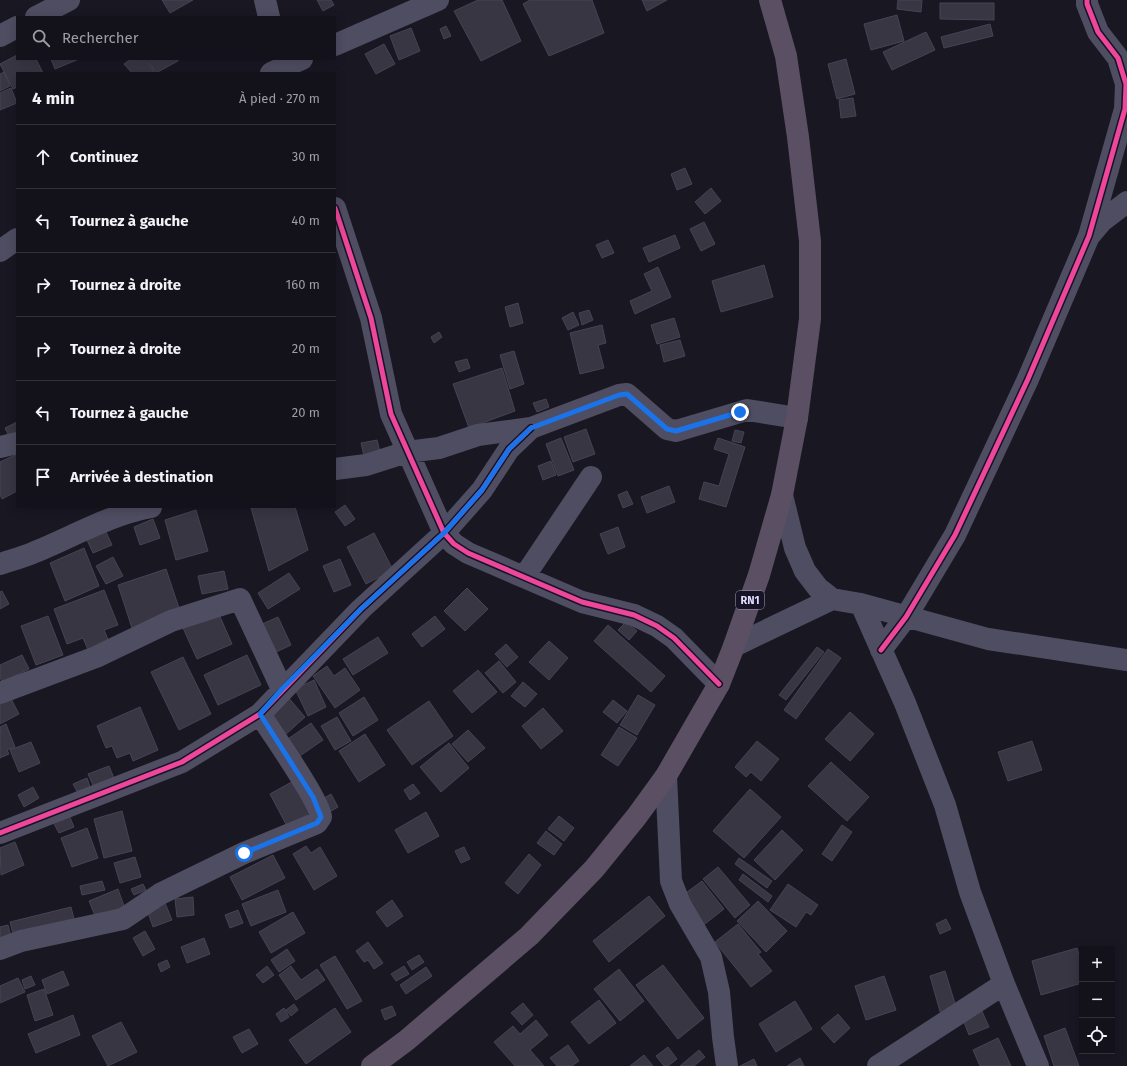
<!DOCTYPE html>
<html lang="fr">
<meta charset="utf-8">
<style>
body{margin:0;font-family:"Fira Sans",sans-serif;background:#201f27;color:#f1f3f6}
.controls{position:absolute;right:12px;bottom:12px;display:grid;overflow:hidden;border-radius:0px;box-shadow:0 2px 10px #0003}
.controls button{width:36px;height:36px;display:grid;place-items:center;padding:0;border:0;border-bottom:1px solid #323139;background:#13111a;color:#f1f3f6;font:20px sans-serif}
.stop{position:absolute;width:12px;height:12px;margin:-9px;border:3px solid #1a73e8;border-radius:50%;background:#fff}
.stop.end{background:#1a73e8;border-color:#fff;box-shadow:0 1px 4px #0008}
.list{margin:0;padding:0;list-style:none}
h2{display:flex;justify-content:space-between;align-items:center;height:52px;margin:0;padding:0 16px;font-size:17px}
h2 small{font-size:13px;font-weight:400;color:#9d9da2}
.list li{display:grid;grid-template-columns:26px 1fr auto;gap:12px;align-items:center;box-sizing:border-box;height:64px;padding:0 16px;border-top:1px solid #323139}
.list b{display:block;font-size:15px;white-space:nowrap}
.list em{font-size:13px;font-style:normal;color:#9d9da2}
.icon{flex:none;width:22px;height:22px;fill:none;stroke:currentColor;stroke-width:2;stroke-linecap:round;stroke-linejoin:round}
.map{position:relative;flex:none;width:1127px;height:1066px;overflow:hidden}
.search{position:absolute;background:#13111a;box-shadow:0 2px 10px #0003;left:16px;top:16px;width:320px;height:44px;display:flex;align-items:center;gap:10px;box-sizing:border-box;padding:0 14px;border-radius:0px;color:#9d9da2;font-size:15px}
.panel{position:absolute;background:#13111a;box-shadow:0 2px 10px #0003;left:16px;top:72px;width:320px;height:436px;border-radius:0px}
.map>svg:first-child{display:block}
.building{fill:#383643;stroke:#464354}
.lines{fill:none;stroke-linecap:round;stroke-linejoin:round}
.minor{stroke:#4f4d61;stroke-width:22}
.trunk{stroke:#5b4f64;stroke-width:22}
.cycleway-casing{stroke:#161326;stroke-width:8}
.cycleway{stroke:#ed469a;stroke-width:5}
.route{stroke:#1a73e8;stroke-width:5}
.labels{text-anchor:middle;stroke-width:3;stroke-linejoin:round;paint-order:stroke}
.shield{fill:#161326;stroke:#a3a0bb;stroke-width:1}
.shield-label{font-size:11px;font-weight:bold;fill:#e0dcfb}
</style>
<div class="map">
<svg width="1127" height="1066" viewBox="0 0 1127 1066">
<rect width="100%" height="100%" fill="#191722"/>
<path class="building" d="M162 0H193L170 13Z
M317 0H331L334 5 323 11Z
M478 0H502L521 41 481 61 454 11Z
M530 0H592L604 33 549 56 523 4Z
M642 0H667L647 11Z
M898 0H922L921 12 897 9Z
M940 3H994V20L940 19Z
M897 15 904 41 871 50 864 24Z
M990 24 993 36 944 48 941 37Z
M446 26 451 36 444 39 440 29Z
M411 28 420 51 399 60 390 36Z
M926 32 935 50 892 70 883 52Z
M384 44 395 64 376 74 365 54Z
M17 55V59H36L43 73H17V87L13 89 0 64Z
M51 59H79L55 69Z
M131 59H145L154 71 151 73H132L124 64Z
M147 59H177L178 61 156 73Z
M846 59 855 94 837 99 828 64Z
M4 72 10 86 0 91V74Z
M11 88 17 103 0 110V93Z
M853 98 856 116 841 118 839 100Z
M685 168 692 184 677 190 671 174Z
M711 188 721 201 705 214 695 202Z
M704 222 715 244 701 251 690 229Z
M675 235 680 248 649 262 643 248Z
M608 240 614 253 602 258 596 245Z
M764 265 773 297 721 312 712 281Z
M658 267 671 297 635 314 630 301 652 291 644 274Z
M518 303 523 323 510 327 505 307Z
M589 310 593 320 582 325 579 313Z
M573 312 579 325 568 330 562 318Z
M674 318 680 337 657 344 651 325Z
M602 325 606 343 598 345 604 368 580 374 570 333Z
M439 332 442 337 434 343 431 337Z
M680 340 685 356 664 362 660 345Z
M514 351 524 384 510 389 500 355Z
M467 359 470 368 459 372 455 362Z
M502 368 515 411 469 428 453 384Z
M546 399 549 407 537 412 533 403Z
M17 422V440L12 442 5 428Z
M586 429 595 454 573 462 564 437Z
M735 430 744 432 741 443 732 441Z
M561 438 574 470 558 476 546 444Z
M718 438 745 447 726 507 699 499 704 482 719 486 729 454 714 449Z
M377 440 380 452 364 456 361 443Z
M17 454V491L2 499 0 495V462Z
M551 461 556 475 543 480 538 466Z
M669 486 675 502 647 513 641 497Z
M627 491 633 504 623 508 618 495Z
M345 505 355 519 345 526 335 512Z
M295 507 308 550 269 571 251 508Z
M196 510 208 551 176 560 165 520Z
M153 519 160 538 140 545 134 527Z
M618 527 625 547 608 554 600 534Z
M106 532 112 545 93 553 87 540Z
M374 533 393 570 366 584 347 547Z
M84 548 99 586 65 601 50 563Z
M113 557 123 576 106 584 96 566Z
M340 559 351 585 334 592 323 566Z
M166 569 180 611 132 628 118 585Z
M224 571 228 589 202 594 198 576Z
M289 573 300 589 268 609 258 593Z
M467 588 488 609 465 631 444 611Z
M104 590 118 625 104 630 110 644 89 652 83 638 67 644 54 609Z
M2 591 9 604 0 609V592Z
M218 612 232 644 197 659 183 628Z
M48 616 63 655 36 665 21 626Z
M435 616 445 629 422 647 412 634Z
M278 617 291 645 274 653 260 625Z
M626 622 637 631 629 640 618 630Z
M608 625 665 676 651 692 594 641Z
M378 637 388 653 353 675 343 659Z
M549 641 568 658 549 680 529 662Z
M506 644 518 657 507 667 495 654Z
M817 647 824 652 786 700 779 695Z
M828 649 841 658 796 719 784 710Z
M22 655 29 669 2 682 0 677V665Z
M247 655 261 685 218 705 204 675Z
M183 657 211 714 179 730 151 672Z
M499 661 516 682 503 693 485 673Z
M327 666 334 676 345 668 360 690 335 708 313 676Z
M478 670 497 692 472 713 453 691Z
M314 680 326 707 308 716 295 689Z
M523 682 537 694 525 707 511 696Z
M7 691 19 714 0 724V694Z
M638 695 655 705 637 735 620 725Z
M287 696 305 717 284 736 266 714Z
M364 697 378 720 353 736 339 713Z
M613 700 627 711 617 723 603 712Z
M429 701 453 736 412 765 387 730Z
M140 707 158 750 133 761 130 753 117 758 112 746 106 748 97 726Z
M543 708 563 731 541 749 522 726Z
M850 712 874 734 850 761 825 739Z
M337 717 351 741 335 750 321 726Z
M311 723 323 740 297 758 285 741Z
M6 724 15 747 7 750 9 754 0 758V727Z
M619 727 637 738 618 766 601 755Z
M468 730 485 748 468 762 452 744Z
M365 734 385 765 359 782 339 751Z
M757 741 779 759 761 781 751 772 746 777 735 767Z
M1032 741 1042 770 1008 781 998 752Z
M31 742 40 763 19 772 10 750Z
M449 743 469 768 441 792 420 767Z
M831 762 869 797 847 821 808 786Z
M109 766 116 783 96 792 88 774Z
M87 778 91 790 79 795 73 784Z
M297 779 314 811 304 816 306 821 289 830 270 794Z
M413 784 420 793 410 800 404 790Z
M33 787 39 798 24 807 18 795Z
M750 789 781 817 744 858 713 831Z
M331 794 338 807 326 814 319 801Z
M122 811 132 851 104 858 94 819Z
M426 812 439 836 408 853 395 830Z
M69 815 74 827 59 833 53 822Z
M559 816 574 828 564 841 548 829Z
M842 825 852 832 832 861 822 854Z
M87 828 98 858 72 867 61 838Z
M782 830 803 850 775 880 754 860Z
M546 831 562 844 554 855 537 843Z
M15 842 24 865 1 875 0 848Z
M306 846 311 853 320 847 337 876 314 890 293 854Z
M464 847 470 859 461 863 455 851Z
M529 854 541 865 518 894 505 883Z
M273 855 285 878 242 900 230 877Z
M135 857 141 877 120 883 114 863Z
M739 858 772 881 767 888 735 864Z
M718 867 750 905 735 918 703 879Z
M743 874 772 896 768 902 739 880Z
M102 881 105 890 82 895 80 886Z
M702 881 724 909 701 927 679 898Z
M143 884 146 890 134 895 131 889Z
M788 884 818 905 811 915 806 912 796 927 770 910Z
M118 889 124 906 96 918 89 901Z
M278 890 286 912 251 926 242 904Z
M649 896 665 916 609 962 593 941Z
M193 897 194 915 177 917 175 899Z
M392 900 403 916 387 927 376 912Z
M758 901 787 931 766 952 737 921Z
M165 903 172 920 153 927 147 910Z
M71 907 75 923 14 938 10 922Z
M238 910 243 923 230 928 225 915Z
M293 912 305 933 271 953 259 932Z
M946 919 951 929 940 934 936 924Z
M738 924 761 952 758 954 772 971 751 987 715 942Z
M8 925 12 940 0 942V927Z
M145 931 155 949 143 956 133 938Z
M204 938 210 954 187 963 181 947Z
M368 942 383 963 374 969 368 960 364 962 356 951Z
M1077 948 1082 964V983L1041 995 1032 961Z
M287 949 295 961 279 972 271 960Z
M419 955 424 962 412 970 407 962Z
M335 956 362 1001 347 1009 320 965Z
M167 960 170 967 161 972 158 964Z
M663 965 704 1018 678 1039 636 985Z
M267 966 274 975 263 983 256 975Z
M291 966 301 980 317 969 325 980 296 1000 279 975Z
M404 966 409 974 396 981 391 974Z
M426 967 432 976 406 994 400 985Z
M619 969 644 1001 620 1021 594 989Z
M63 971 69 985 47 994 42 980Z
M945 971 957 1010 941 1015 930 976Z
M31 976 35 985 25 989 22 980Z
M884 976 896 1010 866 1020 855 986Z
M18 978 25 992 0 1003V986Z
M44 989 53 1015 35 1021 27 995Z
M599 1000 616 1023 589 1044 571 1022Z
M795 1001 812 1029 776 1052 759 1024Z
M523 1003 533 1015 522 1025 511 1013Z
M294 1004 298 1010 291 1016 286 1010Z
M392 1006 396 1015 385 1020 381 1010Z
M284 1008 289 1017 281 1022 276 1014Z
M335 1008 351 1032 306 1064 289 1040Z
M981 1009 989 1027 969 1035 962 1017Z
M838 1014 850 1028 834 1043 821 1028Z
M73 1015 80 1035 36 1053 28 1034Z
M536 1020 548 1035 530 1050 544 1066H515L494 1042 513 1026 520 1034Z
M121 1022 137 1052 108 1066 92 1036Z
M1065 1028 1079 1066H1054L1044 1036Z
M249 1029 258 1044 242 1053 233 1037Z
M998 1038 1011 1066H980L973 1050Z
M568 1045 579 1061 572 1066H557L550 1058Z
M668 1047 677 1059 668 1066H664L656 1056Z
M699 1050 705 1057 694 1066H680Z
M644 1055 653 1066H630Z
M800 1058 804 1066H787Z
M754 1059 757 1066H740Z"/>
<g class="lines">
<path class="minor" d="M265 0 269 17
M36 17 69 0
M0 36 17 27
M335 45 438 0
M271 73 302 59
M335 208 371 318 391 414 444 533 454 544 468 553 582 602 634 615 657 626 674 638 719 684
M1091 234 1102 221 1127 202
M0 251 17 239
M0 447 17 443
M335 469 366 465 407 452 439 448 478 435 531 428 619 395 627 394 667 429 676 431 747 410 797 418
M782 495 795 548 805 571 818 588 832 599 861 604 988 639 1127 660
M0 564C12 560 24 557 35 552 74 536 109 515 151 507
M524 577 591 477
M861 604 905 703 945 805 970 892 1004 984 1038 1066
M734 646 832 599
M881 650 906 617 955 535 1028 379 1089 236 1125 109 1126 84 1118 58 1098 32 1087 4V0
M0 693 96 657 171 621 240 599 282 689
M666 776 671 881 680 904 711 957 719 992 723 1037 727 1066
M0 833 182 762 260 714 361 609 444 533 482 490 509 449 531 428
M0 949 21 941 123 919 160 894 244 853 317 823 321 817C319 799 272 734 260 714
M878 1066 1004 984"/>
<path class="trunk" d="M372 1066 407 1040 529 936 594 869 637 816 666 776 719 684 734 646 759 575 782 495 797 418 810 319V241L798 137 786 56 770 0"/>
<defs>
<path id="cycleway" d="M335 208 371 318 391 414 444 533 454 544 468 553 582 602 634 615 657 626 674 638 719 684
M881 650 906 617 955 535 1028 379 1089 236 1125 109 1126 84 1118 58 1098 32 1087 4V0
M0 833 182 762 260 714 361 609 444 533 482 490 509 449 531 428"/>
</defs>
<use href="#cycleway" class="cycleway-casing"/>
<use href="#cycleway" class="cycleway"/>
</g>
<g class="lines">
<path class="route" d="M244 853 317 823 321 817 313 797 260 714 282 689 361 609 444 533 482 490 509 449 531 428 619 395 627 394 667 429 676 431 740 412"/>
</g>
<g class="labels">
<rect class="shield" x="736" y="591" width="28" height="18" rx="3"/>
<g class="shield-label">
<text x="750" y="604">RN1</text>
</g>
</g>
</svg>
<div class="controls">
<button>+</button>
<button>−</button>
<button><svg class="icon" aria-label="locate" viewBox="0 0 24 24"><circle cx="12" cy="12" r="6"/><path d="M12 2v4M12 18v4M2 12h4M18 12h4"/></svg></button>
</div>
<div class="stop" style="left:244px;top:853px"></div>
<div class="stop end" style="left:740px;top:412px"></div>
<div class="search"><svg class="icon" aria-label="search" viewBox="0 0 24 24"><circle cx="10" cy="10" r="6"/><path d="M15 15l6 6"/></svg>Rechercher</div>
<section class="panel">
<h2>4 min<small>À pied · 270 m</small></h2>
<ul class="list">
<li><svg class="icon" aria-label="ahead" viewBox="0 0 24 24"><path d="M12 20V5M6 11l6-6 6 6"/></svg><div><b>Continuez</b></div><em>30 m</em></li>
<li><svg class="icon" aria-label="left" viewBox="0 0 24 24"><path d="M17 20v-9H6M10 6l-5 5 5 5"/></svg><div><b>Tournez à gauche</b></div><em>40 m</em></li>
<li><svg class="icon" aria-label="right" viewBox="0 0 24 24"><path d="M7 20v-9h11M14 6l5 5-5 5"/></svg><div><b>Tournez à droite</b></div><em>160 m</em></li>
<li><svg class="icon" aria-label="right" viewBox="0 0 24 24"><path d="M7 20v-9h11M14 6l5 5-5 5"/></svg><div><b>Tournez à droite</b></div><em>20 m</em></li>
<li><svg class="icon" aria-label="left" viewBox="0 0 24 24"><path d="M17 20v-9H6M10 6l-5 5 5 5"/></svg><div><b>Tournez à gauche</b></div><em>20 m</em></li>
<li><svg class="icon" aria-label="arrive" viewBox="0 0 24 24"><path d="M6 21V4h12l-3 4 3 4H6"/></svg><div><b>Arrivée à destination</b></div></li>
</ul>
</section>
</div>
